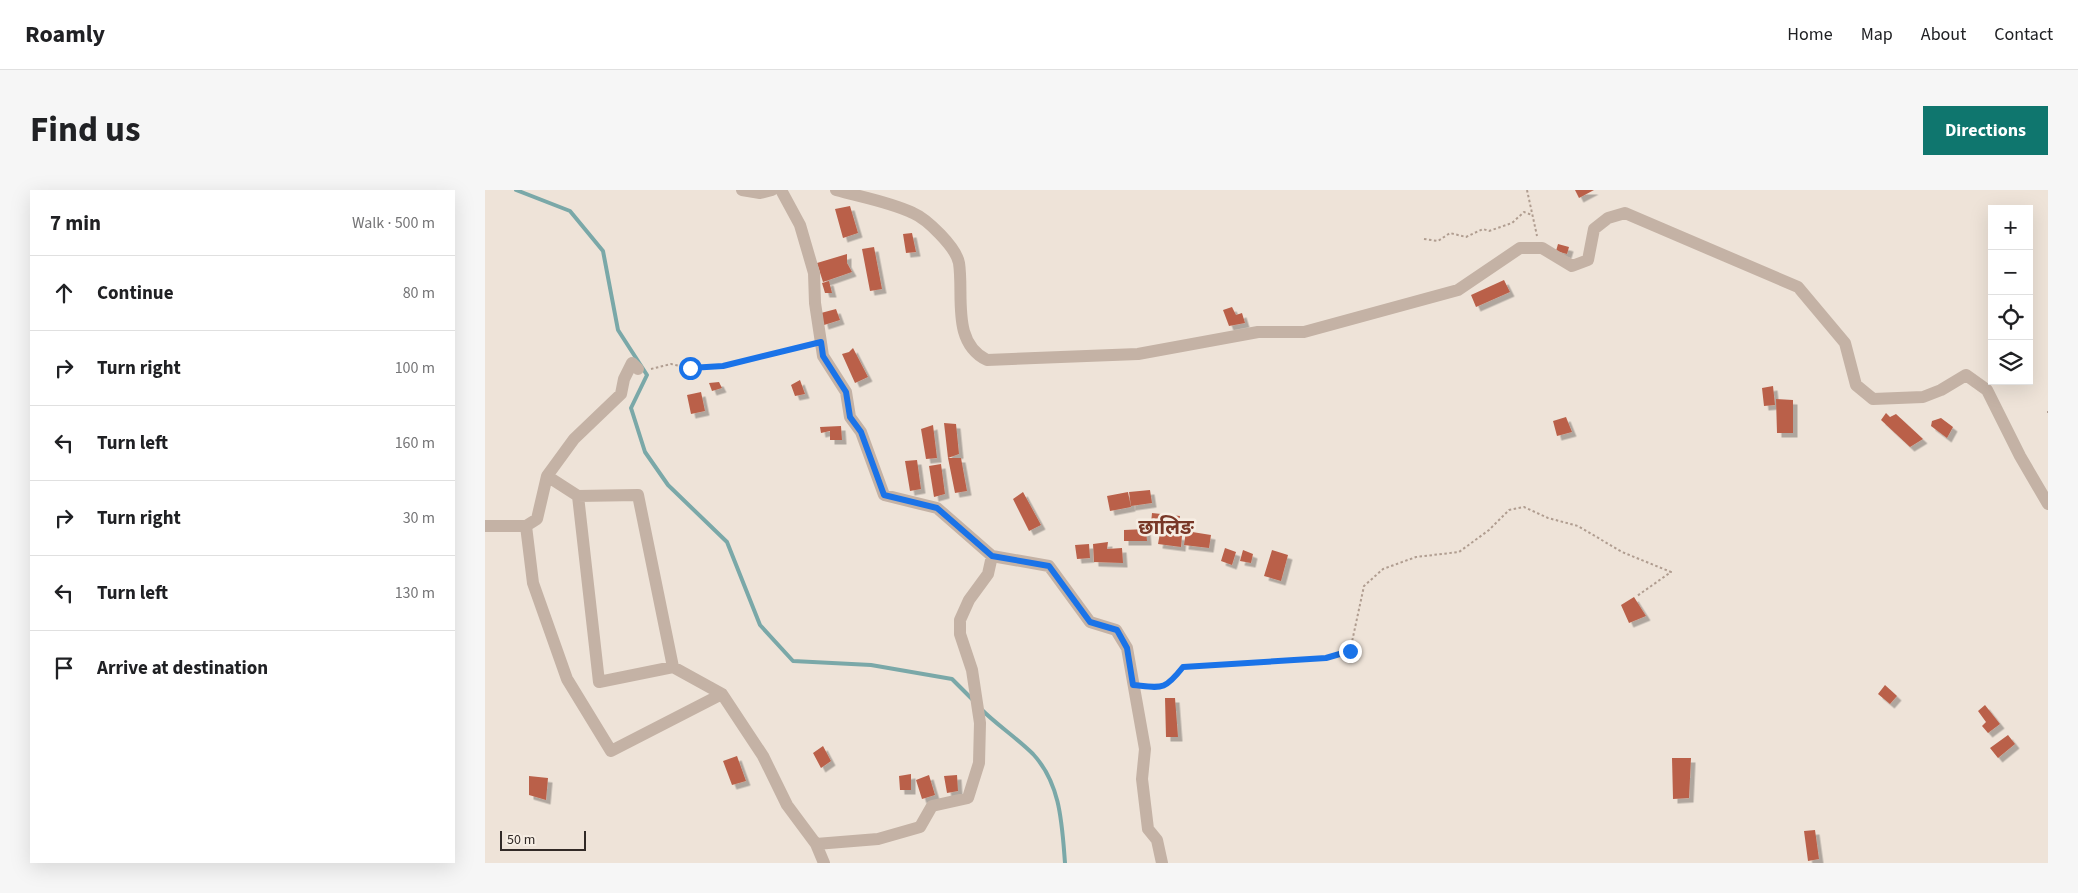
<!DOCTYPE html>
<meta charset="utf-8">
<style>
body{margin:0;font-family:"Source Sans 3","Noto Sans Devanagari",sans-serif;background:#f6f6f6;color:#202124}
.controls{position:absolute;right:15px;top:15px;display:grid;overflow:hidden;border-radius:0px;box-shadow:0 5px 20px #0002}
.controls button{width:45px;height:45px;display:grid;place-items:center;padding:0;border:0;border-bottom:1px solid #e0e0e0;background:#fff;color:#202124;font:25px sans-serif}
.scale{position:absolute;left:15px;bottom:12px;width:86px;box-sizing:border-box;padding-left:5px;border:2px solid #312926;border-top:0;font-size:14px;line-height:18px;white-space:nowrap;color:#312926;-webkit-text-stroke:4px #f6ede3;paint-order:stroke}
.stop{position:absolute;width:15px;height:15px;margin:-11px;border:4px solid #1a73e8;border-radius:50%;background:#fff}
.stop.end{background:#1a73e8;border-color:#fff;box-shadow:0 1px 5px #0008}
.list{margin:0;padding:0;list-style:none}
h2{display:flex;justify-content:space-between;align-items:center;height:65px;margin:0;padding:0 20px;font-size:21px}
h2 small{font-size:16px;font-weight:400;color:#757577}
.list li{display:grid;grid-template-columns:32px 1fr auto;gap:15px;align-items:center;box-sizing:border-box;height:75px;padding:0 20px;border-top:1px solid #e0e0e0}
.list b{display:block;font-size:19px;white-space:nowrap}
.list em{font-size:16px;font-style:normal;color:#757577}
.icon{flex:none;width:28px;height:28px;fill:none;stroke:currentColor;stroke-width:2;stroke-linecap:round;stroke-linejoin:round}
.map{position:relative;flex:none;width:1563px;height:673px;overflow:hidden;border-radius:0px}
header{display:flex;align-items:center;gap:30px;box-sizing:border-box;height:70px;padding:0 25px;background:#fff;border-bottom:1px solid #e0e0e0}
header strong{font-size:24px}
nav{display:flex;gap:28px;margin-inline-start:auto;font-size:18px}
.intro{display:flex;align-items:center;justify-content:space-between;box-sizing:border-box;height:120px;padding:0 30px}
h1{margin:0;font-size:35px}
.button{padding:12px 22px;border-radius:0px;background:#0f766e;color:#fff;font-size:18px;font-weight:700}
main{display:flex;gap:30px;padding:0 30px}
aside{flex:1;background:#fff;border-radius:0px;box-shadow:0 5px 20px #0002}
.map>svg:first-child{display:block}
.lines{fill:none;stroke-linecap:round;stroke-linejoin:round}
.stream{stroke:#7aa8a8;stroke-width:4}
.building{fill:#ba614a;filter:url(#shadow)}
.path{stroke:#b09d90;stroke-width:2;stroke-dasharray:2.5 2.5;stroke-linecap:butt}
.minor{stroke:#c4b2a5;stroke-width:12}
.route{stroke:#1a73e8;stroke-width:6}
.labels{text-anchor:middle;stroke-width:5;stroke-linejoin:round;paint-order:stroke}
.district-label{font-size:20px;font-weight:bold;fill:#783727;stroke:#f6ede3}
</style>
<header>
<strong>Roamly</strong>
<nav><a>Home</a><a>Map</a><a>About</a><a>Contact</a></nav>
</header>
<div class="intro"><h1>Find us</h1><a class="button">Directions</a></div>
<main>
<aside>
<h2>7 min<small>Walk · 500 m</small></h2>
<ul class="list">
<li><svg class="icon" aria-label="ahead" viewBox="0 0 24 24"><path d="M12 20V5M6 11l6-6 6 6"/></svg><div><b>Continue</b></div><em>80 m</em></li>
<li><svg class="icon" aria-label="right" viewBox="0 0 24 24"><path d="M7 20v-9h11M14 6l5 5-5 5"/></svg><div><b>Turn right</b></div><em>100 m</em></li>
<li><svg class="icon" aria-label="left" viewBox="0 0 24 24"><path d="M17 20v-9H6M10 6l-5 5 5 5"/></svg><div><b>Turn left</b></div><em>160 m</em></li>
<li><svg class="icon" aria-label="right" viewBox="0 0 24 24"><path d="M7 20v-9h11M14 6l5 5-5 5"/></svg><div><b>Turn right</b></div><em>30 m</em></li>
<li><svg class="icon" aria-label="left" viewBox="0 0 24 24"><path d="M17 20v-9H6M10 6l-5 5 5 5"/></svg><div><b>Turn left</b></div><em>130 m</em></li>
<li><svg class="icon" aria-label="arrive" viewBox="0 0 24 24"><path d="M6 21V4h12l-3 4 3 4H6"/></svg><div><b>Arrive at destination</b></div></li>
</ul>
</aside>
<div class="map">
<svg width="1563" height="673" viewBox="0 0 1563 673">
<defs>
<filter id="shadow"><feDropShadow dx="4.5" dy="4.5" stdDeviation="0" flood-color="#0004"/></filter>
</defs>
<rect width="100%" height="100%" fill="#eee3d8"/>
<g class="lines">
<path class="stream" d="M31 0 85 21 118 61 133 140 162 185 146 218 160 262 183 295 242 352 275 435 308 471 386 475 467 489 488 510
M496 519C512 535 532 548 548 564 576 594 577 635 580 673"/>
</g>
<path class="building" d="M1090 0H1109L1094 8Z
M365 16 373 43 358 48 350 19Z
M427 43 431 62 421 63 418 44Z
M1073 54 1084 57 1082 64 1071 61Z
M389 57 397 99 385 101 377 59Z
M362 64V73L367 82 338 92 332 73Z
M1019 90 1025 102 991 117 986 105Z
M344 91 347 103H340L337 93Z
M747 117 751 125 757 123 760 133 744 136 738 120Z
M351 119 355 130 339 135 336 123Z
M368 158 383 187 370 193 357 164 364 162Z
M315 190 320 204 310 206 306 195Z
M234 192 237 198 227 201 224 193Z
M1288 196 1290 215 1279 216 1277 198Z
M216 202 220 221 206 224 202 205Z
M1291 209 1308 210V243H1292Z
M1401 223 1405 227 1411 224 1438 249 1425 257 1396 230Z
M1081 227 1087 242 1072 246 1068 231Z
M1456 228 1468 237 1462 248 1446 236 1447 231Z
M459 233 471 234 474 264 463 268H476L482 301 470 303 463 268Z
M448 235 452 268 441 269 436 239Z
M356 236 357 250H345V241L336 243 335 237Z
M432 270 436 299 425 301 420 271Z
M456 274 460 304 449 307 444 276Z
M665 300 667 313 646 316 644 302Z
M538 302 556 335 544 341 528 309Z
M643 302 646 317 625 321 622 306Z
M667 323 695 326 693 341 673 339 674 334 666 333Z
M661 339 662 351H639V340Z
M701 341 726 345 724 358 699 355Z
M675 343 697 346 696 357 673 354Z
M623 352 622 359 637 358 638 373 609 372 608 354Z
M604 354 605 368 592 369 590 355Z
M740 358 751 362 747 375 736 371Z
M758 360 768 364 766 373 755 371Z
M787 360 803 365 796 391 779 386Z
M1149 407 1161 426 1144 433 1136 415Z
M1400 495 1412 506 1405 514 1393 504Z
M680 508H690L693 547H681Z
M1500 515 1515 534 1503 543 1497 536 1501 532 1493 521Z
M1523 545 1530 554 1513 568 1505 558Z
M338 556 346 571 336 578 328 563Z
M252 566 261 591 247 595 238 571Z
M1187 568H1206L1204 608 1188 609Z
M426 584V600H415L414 586Z
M444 585 450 605 437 609 431 590Z
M472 585 473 601 462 603 459 586Z
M44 586 63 588 61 610 44 605Z
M1330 640 1334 669 1323 671 1319 641Z"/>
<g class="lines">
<path class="path" d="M1042 0 1052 46
M939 49 953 51 965 43 981 47 998 39 1004 41 1027 33 1039 22 1047 25
M166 179 186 174 205 178 238 176 324 156
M1563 221V223
M660 496C682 499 685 494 698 477L841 468 865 461 879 396 898 379 931 367 974 362 1004 340 1024 320 1039 317 1063 328 1093 336 1137 362 1186 382 1152 406"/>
<path class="minor" d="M257 0 275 3 287 0
M296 0 315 35 329 83 330 113 338 166 361 202 365 227 376 242 399 305 452 318 507 366 564 376 605 432 631 440 642 458 660 559 657 589 663 639 672 650 677 673
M351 0C376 7 405 12 428 23 442 29 471 57 474 73 479 106 466 152 502 170L653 164 773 142H819L973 100 1035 58H1057L1087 76 1103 70 1109 39 1123 28 1140 23 1313 97 1360 153 1371 195 1388 209 1438 207 1456 200 1481 185 1502 200 1535 266 1563 314
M62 286 89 249 136 204 139 189 147 173 153 179
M0 336H41L52 329 62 286 93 306
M41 336 48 393 82 489 126 561 237 504
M188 477 153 305 93 306 114 492 188 477 237 504 278 566 302 615 331 654 339 673
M331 654 393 649 435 637 447 616 483 608 494 573 495 533 487 480 475 444V430L484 410 503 384 507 366"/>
</g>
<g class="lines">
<path class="route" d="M205 178 238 176 336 152 338 166 361 202 365 227 376 242 399 305 452 318 507 366 564 376 605 432 632 440 642 458 648 495C677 498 679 501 698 477L841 468 865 461"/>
</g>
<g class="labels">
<g class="district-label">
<text x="681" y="344">छालिङ</text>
</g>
</g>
</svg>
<div class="controls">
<button>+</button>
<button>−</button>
<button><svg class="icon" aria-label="locate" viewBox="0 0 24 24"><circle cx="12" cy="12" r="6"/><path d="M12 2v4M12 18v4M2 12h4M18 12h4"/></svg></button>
<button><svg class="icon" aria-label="layers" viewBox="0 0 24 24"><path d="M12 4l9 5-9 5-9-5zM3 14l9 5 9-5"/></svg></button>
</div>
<div class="scale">50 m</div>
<div class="stop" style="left:205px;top:178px"></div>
<div class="stop end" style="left:865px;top:461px"></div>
</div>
</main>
